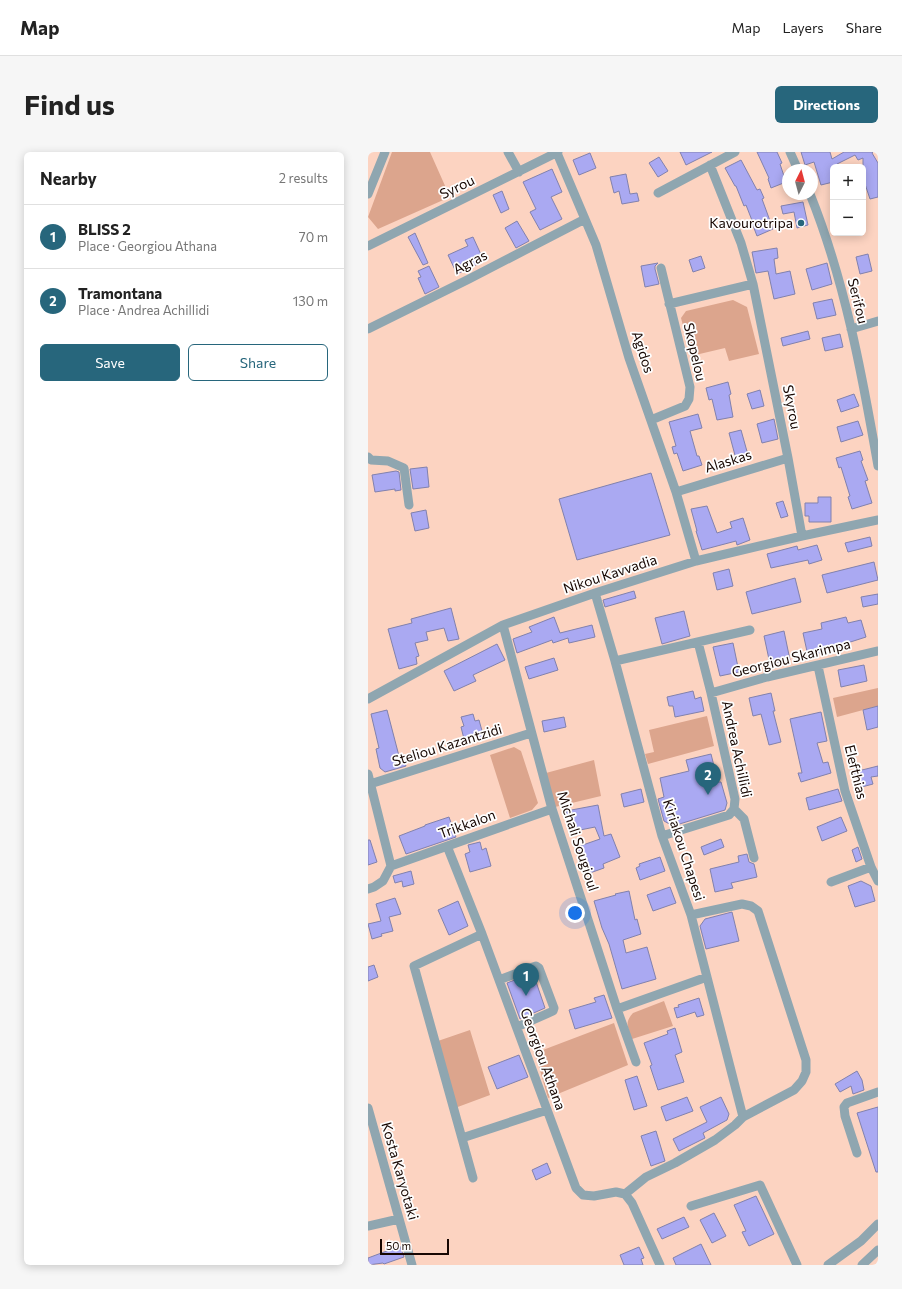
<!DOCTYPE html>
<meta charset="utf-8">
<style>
body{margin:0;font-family:Commissioner,sans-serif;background:#f6f6f6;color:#222}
.controls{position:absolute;right:12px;top:12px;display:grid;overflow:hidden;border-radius:6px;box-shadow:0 2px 10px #0003}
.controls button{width:36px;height:36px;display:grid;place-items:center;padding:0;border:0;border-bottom:1px solid #e0e0e0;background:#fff;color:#222;font:20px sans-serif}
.compass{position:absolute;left:414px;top:12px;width:36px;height:36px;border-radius:50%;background:#fff;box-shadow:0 2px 10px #0003;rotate:6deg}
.scale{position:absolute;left:12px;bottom:10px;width:69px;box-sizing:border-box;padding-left:4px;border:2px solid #170702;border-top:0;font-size:11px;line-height:14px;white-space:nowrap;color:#170702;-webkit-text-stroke:3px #fefefe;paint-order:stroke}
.you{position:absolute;left:207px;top:761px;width:14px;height:14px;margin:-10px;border:3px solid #fff;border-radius:50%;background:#1a73e8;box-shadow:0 0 0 6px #1a73e833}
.badge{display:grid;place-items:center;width:26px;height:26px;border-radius:50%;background:#27667c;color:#fff;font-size:13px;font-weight:700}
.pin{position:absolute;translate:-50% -33px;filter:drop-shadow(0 1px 2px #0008)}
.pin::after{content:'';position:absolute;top:21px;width:14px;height:12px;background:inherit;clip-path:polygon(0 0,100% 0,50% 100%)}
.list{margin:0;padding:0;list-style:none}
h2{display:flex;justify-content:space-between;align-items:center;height:52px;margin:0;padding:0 16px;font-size:17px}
h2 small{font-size:13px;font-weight:400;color:#767676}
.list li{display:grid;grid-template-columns:26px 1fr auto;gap:12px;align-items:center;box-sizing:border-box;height:64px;padding:0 16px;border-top:1px solid #e0e0e0}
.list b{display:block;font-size:15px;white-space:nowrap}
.list p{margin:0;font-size:13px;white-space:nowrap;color:#767676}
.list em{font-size:13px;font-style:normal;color:#767676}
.actions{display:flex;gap:8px;padding:12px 16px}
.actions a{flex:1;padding:9px 0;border:1px solid #27667c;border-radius:6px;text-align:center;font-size:14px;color:#27667c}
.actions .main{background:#27667c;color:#fff}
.map{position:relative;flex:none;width:510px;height:1113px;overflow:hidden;border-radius:6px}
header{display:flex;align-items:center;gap:24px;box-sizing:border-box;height:56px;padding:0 20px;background:#fff;border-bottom:1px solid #e0e0e0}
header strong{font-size:19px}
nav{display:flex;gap:22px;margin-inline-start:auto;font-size:14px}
.intro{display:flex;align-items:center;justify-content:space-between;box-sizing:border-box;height:96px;padding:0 24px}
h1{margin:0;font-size:28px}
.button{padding:10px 18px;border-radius:6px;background:#27667c;color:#fff;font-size:14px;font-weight:700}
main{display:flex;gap:24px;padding:0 24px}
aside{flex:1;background:#fff;border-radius:6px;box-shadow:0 2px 10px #0003}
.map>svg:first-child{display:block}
.green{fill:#dca58d}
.building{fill:#aaa9f2;stroke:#8181ad}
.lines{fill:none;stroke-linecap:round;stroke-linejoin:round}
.minor{stroke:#8fa6b0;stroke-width:9}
.poi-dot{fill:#27667c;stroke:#fefefe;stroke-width:1.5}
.labels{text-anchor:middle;stroke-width:3.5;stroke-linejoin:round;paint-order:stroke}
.street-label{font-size:14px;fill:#170702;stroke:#fefefe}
.poi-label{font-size:14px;fill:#170702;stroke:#fefefe;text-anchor:end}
</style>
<header>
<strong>Map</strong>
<nav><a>Map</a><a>Layers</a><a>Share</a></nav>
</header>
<div class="intro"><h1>Find us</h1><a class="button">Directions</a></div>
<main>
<aside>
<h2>Nearby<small>2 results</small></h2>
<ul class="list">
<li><span class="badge">1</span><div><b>BLISS 2</b><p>Place · Georgiou Athana</p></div><em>70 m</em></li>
<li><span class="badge">2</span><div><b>Tramontana</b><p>Place · Andrea Achillidi</p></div><em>130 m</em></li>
</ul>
<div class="actions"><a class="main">Save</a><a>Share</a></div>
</aside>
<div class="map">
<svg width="510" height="1113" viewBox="0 0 510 1113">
<rect width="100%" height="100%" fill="#fcd3c1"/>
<path class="green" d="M24 0H62L82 45 10 77 0 65Z
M365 148 379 155 391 202 361 209 357 196 323 204 313 166 318 159Z
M510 536V554L469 565 465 546Z
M339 564 346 594 280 612 277 602 286 600 281 578Z
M146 595 153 599 170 651 164 658 142 666 122 603Z
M226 608 233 644 187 655 178 621Z
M296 849 305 874 264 887C260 876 256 871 265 861Z
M246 871 260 913 180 946 167 901Z
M102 878 122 943 87 956 67 890Z"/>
<path class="building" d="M312 0H344L318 13Z
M389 0H409L414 11 412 12 418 30 403 36 400 27 401 26Z
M433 0H462L464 7 476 0H505L504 1 510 11V45L502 47 497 32H495V6L490 8 487 3 469 12 470 15H465V30L453 33 446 10 437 13Z
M222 1 228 16 211 23 205 8Z
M291 5 300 19 290 25 281 11Z
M373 8 389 38 392 37 396 46 394 47 405 77 389 84 384 71H385L378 53 376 54 368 34H367L357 16Z
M184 17 194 40 183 45 194 67 172 78 162 60 168 57 155 30Z
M258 22 262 42 269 41 271 49 254 52 251 39 246 41 242 25Z
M134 39 141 57 133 61 125 43Z
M435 50 440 73 429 76 426 60 415 62 413 54Z
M149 69 161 89 148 96 137 76Z
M47 81 60 111 55 113 40 85Z
M105 85 116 109 89 122 80 103 100 94 97 88Z
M409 96 410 106 406 107 408 122 422 119 427 142 406 147 400 119 388 121 384 100Z
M500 102 504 119 492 122 488 105Z
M333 104 337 116 325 120 321 108Z
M290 111 287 114V117L291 132 277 135 273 114Z
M459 111 464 132 444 138 438 117Z
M61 114 71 135 57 142 50 126 53 125 50 119Z
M464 147 468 163 449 167 445 151Z
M440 179 442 187 415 194 413 186Z
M472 182 475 195 457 199 454 186Z
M360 230 363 242 361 243 365 265 349 268 344 247 341 248 338 236Z
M392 238 396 254 384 257 379 242Z
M486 242 491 254 473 260 469 248Z
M330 262 334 276 322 279 329 304H331L334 313 315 319 309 301 306 302 304 295 308 294 301 270Z
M406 267 410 287 394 291 389 272Z
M490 269 495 283 473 290 469 275Z
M373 278 380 303 368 307 361 281Z
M492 299 495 308 493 309 500 328 497 329 504 351 484 357 480 345 482 344 473 315 471 316 468 306Z
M59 315 61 335 45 337 42 317Z
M28 319 31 320 33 338 27 339V337L7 340 4 323Z
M283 321 302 383 209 408 191 347Z
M450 345H463V370H441V364H437V351H450Z
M415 349 420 364 413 366 408 351Z
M339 354 349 381 364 376 362 370 375 366 382 388 369 393 368 389 334 398 328 379H329L323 357Z
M58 358 61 376 47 379 43 361Z
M502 385 504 394 480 400 477 391Z
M449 393 454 408 441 412 440 408 403 416 399 402 429 394 430 398Z
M506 410 510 428 459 441 454 423Z
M361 417 365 434 349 438 345 421Z
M427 426 433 450 384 462 378 440Z
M266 439 268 446 237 455 235 448Z
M510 442V452L495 455 493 445Z
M83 456 91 487 80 489 76 476 58 480 60 488 47 491 51 504 48 505 49 512 31 517 20 477 44 471 43 467Z
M316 459 322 484 294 492 287 466Z
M186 465 192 481 224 473 227 485 201 491 200 486 185 491 184 488 149 501 145 487 164 480 161 475Z
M478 465 480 471 493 468 498 485 473 493 474 495 440 504 435 481 454 477 453 471Z
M416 479 422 508 402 512 396 484Z
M365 491 371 520 352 524 345 495Z
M129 492 137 508 105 523 108 529 86 539 76 519Z
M186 506 190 518 161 527 157 515Z
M496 513 499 529 473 535 470 518Z
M325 539 327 547 333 545 336 559 307 565 305 554H301L299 545Z
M403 541 407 559H405L413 590 401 593 393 562 385 564 381 546Z
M510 554V575L499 578 495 558Z
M19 558 31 604 35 603 38 614 17 620 12 616 8 597 11 596 3 562Z
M453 560 459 589 449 591 455 611 460 610 463 621 433 630 430 621H434L422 567Z
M105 562 107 569 111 568 116 586 97 591 93 575 96 574 93 565Z
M196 565 198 575 176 580 174 569Z
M343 602 350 630H353L359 651 357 658 305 674 296 669 290 647 296 645 292 626 321 619 318 608Z
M510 614V624L503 625 505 632 490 636 486 620Z
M273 637 276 650 256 655 253 642Z
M470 637 474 649 441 658 438 646Z
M230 653 236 684 243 682 252 705 235 712 236 716 219 722 209 695 232 687 227 675 202 680 198 659Z
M81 665 88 685 38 702 31 684 57 674V673Z
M473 665 479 679 454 689 449 675Z
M353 687 356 695 336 703 333 695Z
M0 688H2L9 710 0 713Z
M112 690 114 698 118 696 123 714 102 720 97 702 102 700 100 693Z
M490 695 494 707 488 710 484 698Z
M379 702 381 710 386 712 389 725 363 731 365 736 347 740 342 717 371 710 370 704Z
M292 705 297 719 272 728 268 716 272 714 271 712Z
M43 719 46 732 35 735 34 729 27 731 25 724Z
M493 729 503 734 507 749 487 755 480 734Z
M302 735 308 751 285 759 279 743Z
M261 739 267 768 269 767 273 782 255 788 258 801 279 795 288 827 254 837 241 792 234 776 226 749 248 743 247 742Z
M27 746 33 762 21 765 25 779 13 782 14 784 4 787 0 772 13 769 8 752Z
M90 749 100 774 81 783 70 758Z
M364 760 371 789 338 797 332 774 337 767Z
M6 813 10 825 0 829V815Z
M165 821 177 856 152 867 139 831Z
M236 843 244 866 207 877 201 858 228 850 226 846Z
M331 846 336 863 329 865 327 860 309 866 306 856 311 855 310 853Z
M307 876 314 900 307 903 316 930 290 938 282 914 284 913 276 891 300 882 299 879Z
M151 903 160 925 129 937 120 915Z
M489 919 494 928 496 938 485 942 483 934 472 940 467 932Z
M269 924 279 954 266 958 257 928Z
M319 945 325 959 298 969 293 955Z
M353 945 361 962 359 968 335 981 337 986 311 999 305 987 339 970 332 955Z
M510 955V1020H508L489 961Z
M288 979 297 1009 283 1014 273 984Z
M179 1011 183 1021 168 1028 164 1018Z
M388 1044 406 1082 381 1094 374 1080 378 1079 366 1053Z
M346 1061 358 1084 344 1091 332 1068Z
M316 1065 321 1075 294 1087 289 1077Z
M333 1092 343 1113H308L305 1106Z
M32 1094 36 1105 16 1112 15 1111 0 1113V1106Z
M271 1095 276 1106 273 1107 275 1113H256L252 1103Z"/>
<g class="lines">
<path class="minor" d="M140 0 151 20
M422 0 430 18
M189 1 228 93 261 206 308 340 328 409
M342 13 373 91 385 132 420 306 434 384
M290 41 367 0
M0 42 17 0
M442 42C477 129 494 222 510 314
M0 94 190 0
M301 152 385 132
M0 177 101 127 217 67
M483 177 510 169
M283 268 317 254 321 247 322 235 293 116
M0 305 3 308 20 309 36 316 41 353
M308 340 420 306
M227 441 247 509 294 684 323 763 375 965
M135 473 184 657 249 857 268 910
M247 509 382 478
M450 514 477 639 503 715 510 729
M343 541 399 525 510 499
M0 547 135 473 227 441 328 409 434 384 510 368
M0 622 23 714 15 729 6 735 0 737
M2 632 163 581
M366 657 376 667 386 706
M294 684 361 663 366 657 367 647 343 541 330 490
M79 694 114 782 208 1036 215 1043 226 1044 248 1040 257 1042
M23 714 184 657
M463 730 503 715
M131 828 165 815 168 814 171 816 186 856 185 859 149 875
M249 857 339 825
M0 956 44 1113
M94 986 179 958
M489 1001 477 964 476 955 479 951 510 940
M105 1026 46 814 114 782
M257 1042 278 1025 307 1011 347 988 367 973 375 965 426 938 434 929 438 920V908L390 759 383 754 374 752 323 763
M257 1042 264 1051 292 1113
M323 1054 392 1033 429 1113
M0 1074 31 1067
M460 1113 493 1089 510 1072
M494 1113 510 1098"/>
</g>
<circle class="poi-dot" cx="433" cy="71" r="4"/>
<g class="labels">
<g class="street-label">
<text transform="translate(89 35) rotate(-26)" y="5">Syrou</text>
<text transform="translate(102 110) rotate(-27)" y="5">Agras</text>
<text transform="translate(490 149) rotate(76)" y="5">Serifou</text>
<text transform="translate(275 200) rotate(72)" y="5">Agidos</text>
<text transform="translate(327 200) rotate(77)" y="5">Skopelou</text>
<text transform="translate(424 255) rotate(79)" y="5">Skyrou</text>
<text transform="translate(360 309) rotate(-17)" y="5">Alaskas</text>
<text transform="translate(242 422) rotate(-18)" y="5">Nikou Kavvadia</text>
<text transform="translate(423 506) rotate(-14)" y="5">Georgiou Skarimpa</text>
<text transform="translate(79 593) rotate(-17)" y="5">Steliou Kazantzidi</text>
<text transform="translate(369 597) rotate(78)" y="5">Andrea Achillidi</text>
<text transform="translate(488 620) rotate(76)" y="5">Elefthias</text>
<text transform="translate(99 672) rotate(-20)" y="5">Trikkalon</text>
<text transform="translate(210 689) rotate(72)" y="5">Michali Sougioul</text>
<text transform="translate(316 698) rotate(72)" y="5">Kiriakou Chapesi</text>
<text transform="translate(175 907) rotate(70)" y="5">Georgiou Athana</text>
<text transform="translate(32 1019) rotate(74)" y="5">Kosta Karyotaki</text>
</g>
<g class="poi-label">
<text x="425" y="76">Kavourotripa</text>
</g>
</g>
</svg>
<div class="controls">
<button>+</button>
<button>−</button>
</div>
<svg class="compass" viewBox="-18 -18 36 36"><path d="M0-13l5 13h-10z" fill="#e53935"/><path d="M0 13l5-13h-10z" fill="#767676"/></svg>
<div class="scale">50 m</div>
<div class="you"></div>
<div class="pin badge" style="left:158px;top:844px">1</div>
<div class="pin badge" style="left:340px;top:643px">2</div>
</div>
</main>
